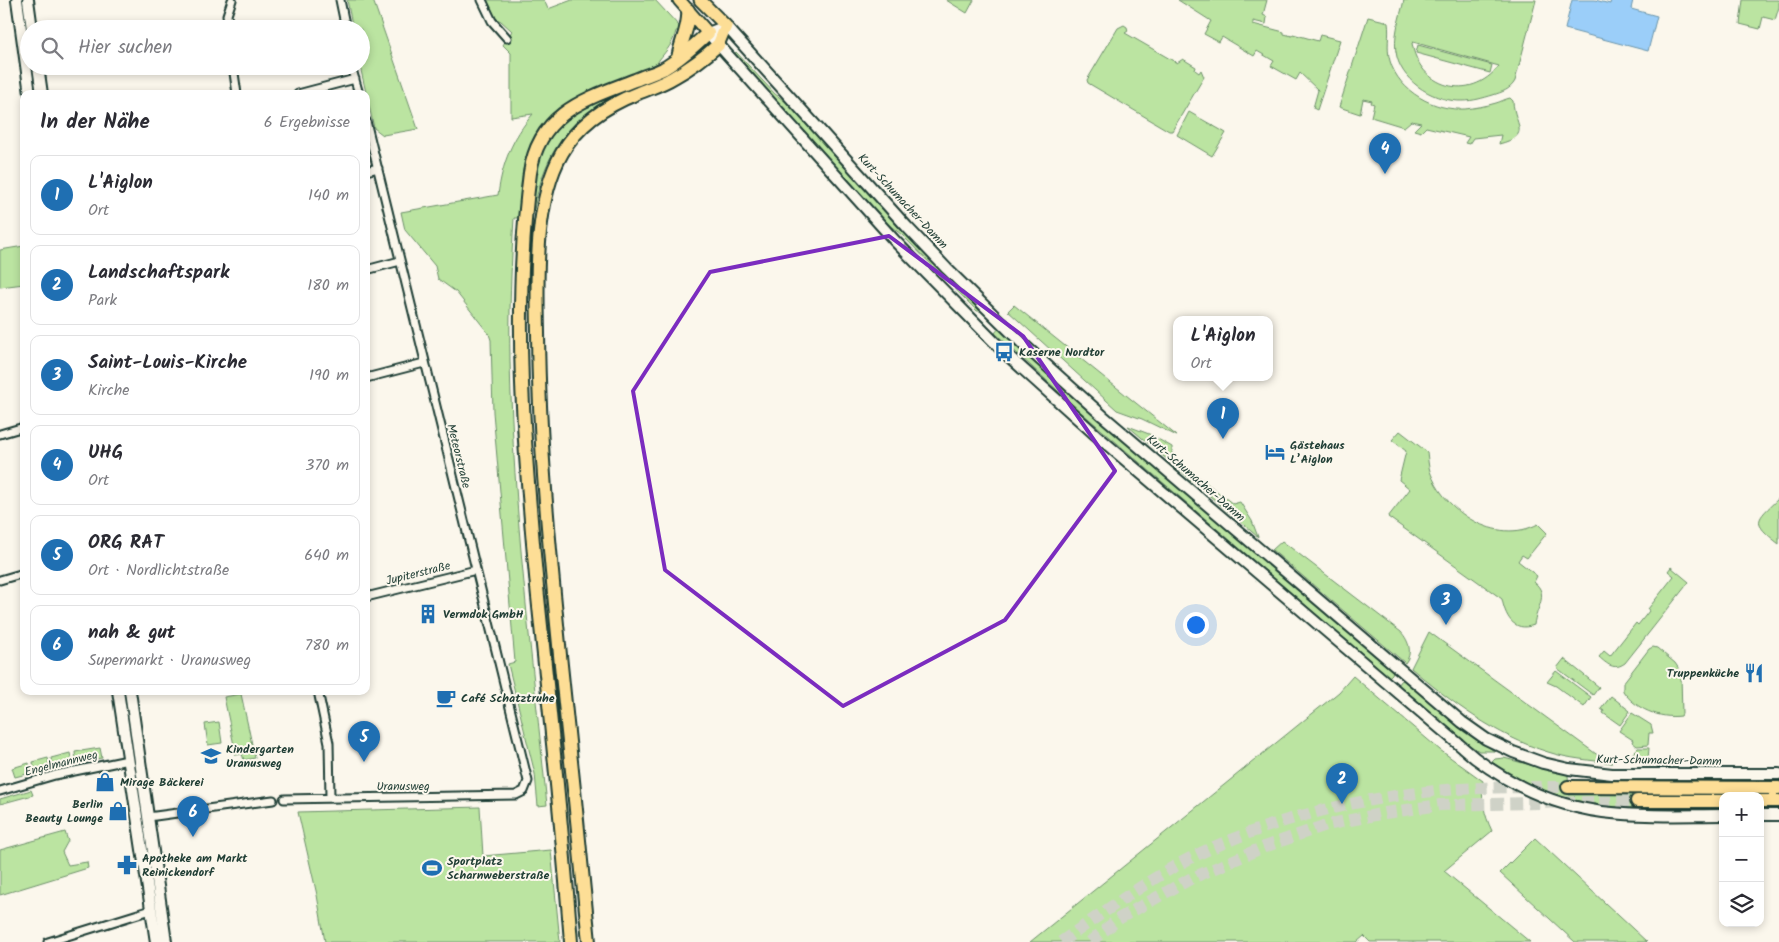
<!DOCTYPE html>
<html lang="de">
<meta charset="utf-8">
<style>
body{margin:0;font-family:Kalam,sans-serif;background:#f2f2f3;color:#2b2b33}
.controls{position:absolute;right:15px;bottom:15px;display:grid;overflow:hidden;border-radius:10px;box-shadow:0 2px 8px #0003}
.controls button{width:45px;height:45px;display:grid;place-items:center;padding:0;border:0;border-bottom:1px solid #e1e1e2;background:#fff;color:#2b2b33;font:25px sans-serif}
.you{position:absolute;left:1195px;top:624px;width:18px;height:18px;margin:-12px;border:4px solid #fff;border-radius:50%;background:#1a73e8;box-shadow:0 0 0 8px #1a73e833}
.badge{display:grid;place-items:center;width:32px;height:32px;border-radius:50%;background:#1f6fb2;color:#fff;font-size:16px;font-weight:700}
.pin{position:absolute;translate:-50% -41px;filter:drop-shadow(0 1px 2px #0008)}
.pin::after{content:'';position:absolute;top:26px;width:18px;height:15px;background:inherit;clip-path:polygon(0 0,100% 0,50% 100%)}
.popup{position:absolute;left:1173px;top:316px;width:100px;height:65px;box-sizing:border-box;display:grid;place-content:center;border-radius:10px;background:#fff;filter:drop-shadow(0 1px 4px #0005);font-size:16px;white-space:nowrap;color:#7c7c81}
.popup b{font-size:19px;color:#2b2b33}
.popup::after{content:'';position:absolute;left:50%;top:100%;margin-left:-10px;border:10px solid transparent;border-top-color:#fff}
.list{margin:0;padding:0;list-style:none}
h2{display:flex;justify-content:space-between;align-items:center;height:65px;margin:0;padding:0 20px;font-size:21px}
h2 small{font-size:16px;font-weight:400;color:#7c7c81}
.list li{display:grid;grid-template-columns:32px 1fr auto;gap:15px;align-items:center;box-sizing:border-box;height:80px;margin:0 10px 10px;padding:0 10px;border:1px solid #e1e1e2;border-radius:10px}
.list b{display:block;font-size:19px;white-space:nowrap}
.list p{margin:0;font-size:16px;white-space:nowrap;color:#7c7c81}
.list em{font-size:16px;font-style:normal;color:#7c7c81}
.icon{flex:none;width:28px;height:28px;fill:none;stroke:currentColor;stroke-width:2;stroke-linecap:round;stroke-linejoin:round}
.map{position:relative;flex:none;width:1779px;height:942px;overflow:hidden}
.search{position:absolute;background:#fff;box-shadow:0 2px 8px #0003;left:20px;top:20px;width:350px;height:55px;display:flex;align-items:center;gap:12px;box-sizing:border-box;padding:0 18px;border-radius:28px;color:#7c7c81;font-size:19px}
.panel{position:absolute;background:#fff;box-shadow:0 2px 8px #0003;left:20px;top:90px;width:350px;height:605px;border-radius:10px}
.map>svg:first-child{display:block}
.green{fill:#bbe4a1;stroke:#6d906a;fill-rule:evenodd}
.water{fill:#9bcef9;stroke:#6994aa}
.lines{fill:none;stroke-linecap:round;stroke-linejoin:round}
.motorway-tunnel{stroke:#cfd2c7;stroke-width:12;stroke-dasharray:12 6;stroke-linecap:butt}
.minor-casing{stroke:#1f3d34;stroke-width:11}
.secondary-casing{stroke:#1f3d34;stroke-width:14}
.primary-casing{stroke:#1f3d34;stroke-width:15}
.motorway-casing{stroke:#1f3d34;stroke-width:16}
.minor{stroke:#fbf7ec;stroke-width:7}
.secondary{stroke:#fbf7ec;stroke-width:10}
.primary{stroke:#fdde96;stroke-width:11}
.motorway{stroke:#fdde96;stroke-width:12}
.marked{fill:none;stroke:#7b2cbf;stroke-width:4;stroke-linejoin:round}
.labels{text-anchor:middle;stroke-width:4;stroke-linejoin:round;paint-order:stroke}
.street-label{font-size:12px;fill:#1f3d34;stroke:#fbf7ec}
.poi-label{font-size:12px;font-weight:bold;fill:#1f3d34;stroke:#fbf7ec;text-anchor:start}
</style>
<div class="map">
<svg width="1779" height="942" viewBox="0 0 1779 942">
<rect width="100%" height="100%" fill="#fbf7ec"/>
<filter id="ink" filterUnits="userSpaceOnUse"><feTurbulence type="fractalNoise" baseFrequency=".02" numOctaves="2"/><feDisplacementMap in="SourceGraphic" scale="10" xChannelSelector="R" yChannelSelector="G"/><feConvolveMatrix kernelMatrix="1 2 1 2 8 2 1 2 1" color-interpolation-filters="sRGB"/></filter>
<g filter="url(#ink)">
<path class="green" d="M347 0H373L418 129 383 135 374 128 360 66H361V29H353Z
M486 0H544L548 9 572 0H655L679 26V31H676C673 43 667 50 659 60 658 62 657 65 655 67 647 74 633 74 623 78 576 95 541 110 525 161 520 179 521 199 521 218H514C511 266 509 314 510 361 513 510 532 658 547 805L538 806 535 774 508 664 515 662 493 412 491 340 489 334 456 292 438 279 435 266 405 230 401 212 498 195C502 164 512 138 533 114L511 117V53L503 45 512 31 501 21 494 18Z
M946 0H974L967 13Z
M1178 0H1267L1263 15 1267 17 1266 24 1253 21V24L1284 32V34L1292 36 1293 34 1318 41 1320 35 1340 40 1317 110 1313 108 1318 90 1300 73 1296 80 1271 66 1274 61 1257 51 1254 56 1222 37 1219 42 1204 34 1211 21Z
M1404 0H1536L1515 81C1510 90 1502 92 1493 95 1483 98 1473 101 1463 101 1436 102 1404 84 1397 57 1392 38 1400 18 1404 0ZM1412 43 1413 42 1499 66C1470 103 1419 88 1412 43Z
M1743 0H1779V7L1775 20 1763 17 1760 29 1740 24Z
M1368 17 1385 21 1388 23C1390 35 1386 47 1390 61 1399 92 1435 111 1465 109 1475 108 1486 106 1496 103 1500 102 1505 99 1510 98L1513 101C1514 125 1533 135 1499 144L1501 135 1473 138 1469 144 1465 143 1469 137 1426 127 1421 132 1414 130 1421 123 1411 121 1404 127 1371 117 1374 104 1371 103 1372 101 1363 99 1360 114 1339 107Z
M1124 25 1127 27 1128 31 1125 33 1177 63 1183 59 1196 67 1195 70 1199 73 1201 70 1204 77 1172 131H1169L1088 83 1087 80 1118 28Z
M1418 45 1492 65 1490 73 1416 53Z
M736 52 775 94 786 102 904 233 980 311H977L902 235 888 224 734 54Z
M611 94 612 96C562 127 543 157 533 215H531L533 181 539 155 550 135 569 115Z
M1189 112 1226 133 1212 156 1177 135Z
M24 246V284L0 287V250Z
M1014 305 1177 436 1142 419 1117 410 1008 311Z
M999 328 1063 389 1393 671 1392 674 1389 677 1387 675 1082 413 995 333Z
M1128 426 1149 434 1172 447V456L1233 504 1240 502 1252 521 1258 537Z
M1400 431 1427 452C1428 459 1428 465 1430 471 1444 512 1497 546 1538 524L1547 533 1527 558 1522 555 1518 561 1537 576 1534 582C1550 595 1536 607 1534 625 1513 633 1505 615 1502 599L1388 517 1410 489 1399 480 1406 451 1392 440Z
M1779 498V544C1751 522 1755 521 1779 498Z
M1282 541 1401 632C1409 641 1413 653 1405 663L1272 550Z
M1671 567 1689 582 1625 663C1614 671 1607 664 1599 657L1604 651 1610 656 1636 623 1638 625 1649 611 1648 609 1674 576 1668 571Z
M1429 632 1603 759 1612 763C1591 760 1569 759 1548 752 1496 736 1451 702 1411 668Z
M1653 647 1657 648 1675 663 1679 669 1681 676 1682 714 1681 716C1660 719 1635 709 1623 691V683L1649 649Z
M1564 659 1599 687 1593 695 1557 668Z
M1556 671 1591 697 1584 707 1556 686 1547 682Z
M1353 676 1440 750 1483 781C1481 800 1484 814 1492 831L1444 871 1530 942H1370L1364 936 1357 942H1030L1339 692Z
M1403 680 1456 724 1494 751H1479L1469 745 1399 685V682Z
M122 691H125L143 806 140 807Z
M241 694 255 758 244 760 242 754 236 755 224 697Z
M1611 696 1630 711 1620 725 1603 713 1604 711 1601 709Z
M1632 713 1651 725 1653 733H1649L1648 745 1637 746 1632 742 1633 740 1619 731Z
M219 722 222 743 208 745 205 724Z
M100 748 102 758 76 762 75 752Z
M1638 748H1649L1648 759 1628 758Z
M70 753 72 763 53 768 51 758Z
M48 758 50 769 35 773 33 762Z
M1504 758 1568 775 1569 795 1636 794 1637 808C1586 807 1533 793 1492 762L1495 759Z
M29 763 31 773 15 777 12 768Z
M31 790 33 795 0 804V799Z
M480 807 483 856 551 850 560 942H325L317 895 298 812Z
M65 832 68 841 62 852 68 865 87 862 88 868 0 895V850Z
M1535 838 1647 942H1575L1500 873Z"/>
<path class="water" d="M1572 0H1595L1610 4 1611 0H1633L1631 9 1657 16 1648 51 1565 29Z"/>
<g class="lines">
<path class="motorway-tunnel" d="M1061 942C1100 915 1139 886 1181 863 1267 817 1384 791 1481 788 1510 787 1539 787 1568 787
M1090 942 1120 918 1190 879 1264 847 1326 825 1385 813 1440 805 1637 801"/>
<defs>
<path id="minor" d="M340 0 346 29
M482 0 492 21 507 38
M229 29 227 15 232 0
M233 66 237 94
M351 66 359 94
M298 94 355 79
M366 171 378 168
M366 270 400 261
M366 378 424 363
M0 434 24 427
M0 580 24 573
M366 597 476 570
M318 691 329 743 330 797
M0 791 55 775 128 760
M284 799 516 795 524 791 528 781 366 121
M148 817 273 800
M48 942 151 910"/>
<path id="secondary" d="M17 0 30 94
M28 0 32 29
M38 66 42 94
M118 691 156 942
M130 691 166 942
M1723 815C1686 815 1648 817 1612 813 1561 808 1515 788 1475 758L1096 435 1004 352 895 241 708 33 726 26 907 227 947 269 1024 345 1103 416 1462 722 1486 739 1513 752 1543 763 1569 769 1612 774H1779
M1760 815H1779"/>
<path id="primary" d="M679 0 708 33
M700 0 726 26 718 45"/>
<path id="motorway" d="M678 59C680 42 690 27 688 10
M1568 787 1779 788
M1637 801H1723
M1760 801H1779
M571 942C562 823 549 705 537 587 524 449 512 310 530 173 539 112 586 99 635 80 644 76 655 73 663 69 680 59 694 46 708 33
M589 942C580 850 571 757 561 665 550 555 539 444 538 333 537 279 534 201 562 153 579 123 607 105 638 93 650 88 663 84 674 77 690 68 705 57 718 45"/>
</defs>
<use href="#minor" class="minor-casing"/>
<use href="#secondary" class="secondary-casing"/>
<use href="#primary" class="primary-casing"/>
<use href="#motorway" class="motorway-casing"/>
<use href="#minor" class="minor"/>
<use href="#secondary" class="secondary"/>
<use href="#primary" class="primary"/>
<use href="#motorway" class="motorway"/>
</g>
</g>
<path class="marked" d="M889 236 1023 336 1115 471 1005 620 843 706 665 570 633 391 710 272Z"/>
<defs>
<symbol id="bus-bare" viewBox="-9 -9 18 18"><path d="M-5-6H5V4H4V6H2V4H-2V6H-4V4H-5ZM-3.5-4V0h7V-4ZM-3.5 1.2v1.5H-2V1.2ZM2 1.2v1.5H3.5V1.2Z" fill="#1f6fb2" stroke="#fbf7ec" stroke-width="2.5" paint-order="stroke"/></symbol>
<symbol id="hotel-bare" viewBox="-9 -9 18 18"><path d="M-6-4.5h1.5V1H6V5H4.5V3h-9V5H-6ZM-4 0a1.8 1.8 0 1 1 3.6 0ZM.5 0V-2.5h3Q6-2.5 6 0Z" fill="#1f6fb2" stroke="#fbf7ec" stroke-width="2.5" paint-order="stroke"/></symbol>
<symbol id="building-bare" viewBox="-9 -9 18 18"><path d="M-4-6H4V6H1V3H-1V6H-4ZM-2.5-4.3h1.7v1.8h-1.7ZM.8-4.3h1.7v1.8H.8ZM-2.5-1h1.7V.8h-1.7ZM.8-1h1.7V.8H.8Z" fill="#1f6fb2" stroke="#fbf7ec" stroke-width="2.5" paint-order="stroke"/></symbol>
<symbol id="restaurant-bare" viewBox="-9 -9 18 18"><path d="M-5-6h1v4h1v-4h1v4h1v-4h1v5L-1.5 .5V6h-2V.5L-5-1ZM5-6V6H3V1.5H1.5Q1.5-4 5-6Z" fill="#1f6fb2" stroke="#fbf7ec" stroke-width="2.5" paint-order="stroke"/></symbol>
<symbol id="cafe-bare" viewBox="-9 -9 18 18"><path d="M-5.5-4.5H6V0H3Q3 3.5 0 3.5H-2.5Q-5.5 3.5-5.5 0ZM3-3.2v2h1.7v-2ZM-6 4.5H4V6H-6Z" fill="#1f6fb2" stroke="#fbf7ec" stroke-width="2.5" paint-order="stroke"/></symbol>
<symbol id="school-bare" viewBox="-9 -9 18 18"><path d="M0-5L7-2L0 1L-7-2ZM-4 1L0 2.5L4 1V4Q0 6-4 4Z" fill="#1f6fb2" stroke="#fbf7ec" stroke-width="2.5" paint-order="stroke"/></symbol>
<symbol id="shop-bare" viewBox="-9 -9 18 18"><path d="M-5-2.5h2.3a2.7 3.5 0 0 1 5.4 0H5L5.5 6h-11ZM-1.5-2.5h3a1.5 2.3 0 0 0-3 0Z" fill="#1f6fb2" stroke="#fbf7ec" stroke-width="2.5" paint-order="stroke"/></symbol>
<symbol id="pharmacy-bare" viewBox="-9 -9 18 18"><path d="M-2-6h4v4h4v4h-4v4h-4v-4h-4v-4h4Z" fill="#1f6fb2" stroke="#fbf7ec" stroke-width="2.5" paint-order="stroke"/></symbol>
<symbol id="stadium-bare" viewBox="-9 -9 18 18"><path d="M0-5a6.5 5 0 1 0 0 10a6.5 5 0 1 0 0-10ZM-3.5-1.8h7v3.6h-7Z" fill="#1f6fb2" stroke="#fbf7ec" stroke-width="2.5" paint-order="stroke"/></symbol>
</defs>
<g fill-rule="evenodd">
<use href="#bus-bare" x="990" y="338" width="28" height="28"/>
<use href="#hotel-bare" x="1261" y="438" width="28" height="28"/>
<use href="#building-bare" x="414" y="600" width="28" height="28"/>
<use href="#restaurant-bare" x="1740" y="659" width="28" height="28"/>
<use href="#cafe-bare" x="432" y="684" width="28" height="28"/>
<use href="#school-bare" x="197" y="742" width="28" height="28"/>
<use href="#shop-bare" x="91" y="768" width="28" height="28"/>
<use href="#shop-bare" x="104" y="797" width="28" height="28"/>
<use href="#pharmacy-bare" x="113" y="851" width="28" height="28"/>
<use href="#stadium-bare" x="418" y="854" width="28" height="28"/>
</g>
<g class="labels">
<g class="street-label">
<text transform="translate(903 201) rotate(47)" y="4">Kurt-Schumacher-Damm</text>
<text transform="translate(459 456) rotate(76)" y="4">Meteorstraße</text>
<text transform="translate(1196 478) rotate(41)" y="4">Kurt-Schumacher-Damm</text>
<text transform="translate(418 573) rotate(-14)" y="4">Jupiterstraße</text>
<text transform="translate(1659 760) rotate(1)" y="4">Kurt-Schumacher-Damm</text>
<text transform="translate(61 763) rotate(-14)" y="4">Engelmannweg</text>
<text x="403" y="790">Uranusweg</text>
</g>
<g class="poi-label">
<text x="1019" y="356">Kaserne Nordtor</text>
<text x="1290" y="449">Gästehaus<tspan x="1290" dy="14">L’Aiglon</tspan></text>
<text x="443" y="618">Vermdok GmbH</text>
<text x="1739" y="677" text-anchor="end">Truppenküche</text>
<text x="461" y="702">Café Schatztruhe</text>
<text x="226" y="753">Kindergarten<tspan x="226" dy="14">Uranusweg</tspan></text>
<text x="120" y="786">Mirage Bäckerei</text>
<text x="103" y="808" text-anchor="end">Berlin<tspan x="103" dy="14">Beauty Lounge</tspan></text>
<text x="142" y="862">Apotheke am Markt<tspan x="142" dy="14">Reinickendorf</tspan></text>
<text x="447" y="865">Sportplatz<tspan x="447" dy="14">Scharnweberstraße</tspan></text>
</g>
</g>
</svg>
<div class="controls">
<button>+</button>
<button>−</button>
<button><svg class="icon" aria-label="layers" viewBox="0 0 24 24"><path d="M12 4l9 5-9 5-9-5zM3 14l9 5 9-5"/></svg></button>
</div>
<div class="you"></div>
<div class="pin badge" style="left:1223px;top:439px">1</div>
<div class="popup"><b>L'Aiglon</b>Ort</div>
<div class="pin badge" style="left:1342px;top:804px">2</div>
<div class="pin badge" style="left:1446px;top:625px">3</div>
<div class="pin badge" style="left:1385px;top:174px">4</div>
<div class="pin badge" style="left:364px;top:762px">5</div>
<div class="pin badge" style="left:193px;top:837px">6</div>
<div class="search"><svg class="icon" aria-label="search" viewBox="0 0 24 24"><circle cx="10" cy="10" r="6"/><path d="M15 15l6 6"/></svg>Hier suchen</div>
<section class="panel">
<h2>In der Nähe<small>6 Ergebnisse</small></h2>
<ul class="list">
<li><span class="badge">1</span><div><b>L'Aiglon</b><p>Ort</p></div><em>140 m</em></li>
<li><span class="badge">2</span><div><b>Landschaftspark</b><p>Park</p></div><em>180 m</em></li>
<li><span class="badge">3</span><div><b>Saint-Louis-Kirche</b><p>Kirche</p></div><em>190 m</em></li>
<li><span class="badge">4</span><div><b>UHG</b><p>Ort</p></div><em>370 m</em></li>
<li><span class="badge">5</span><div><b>ORG RAT</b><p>Ort · Nordlichtstraße</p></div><em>640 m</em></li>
<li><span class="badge">6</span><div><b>nah &amp; gut</b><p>Supermarkt · Uranusweg</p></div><em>780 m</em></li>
</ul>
</section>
</div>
